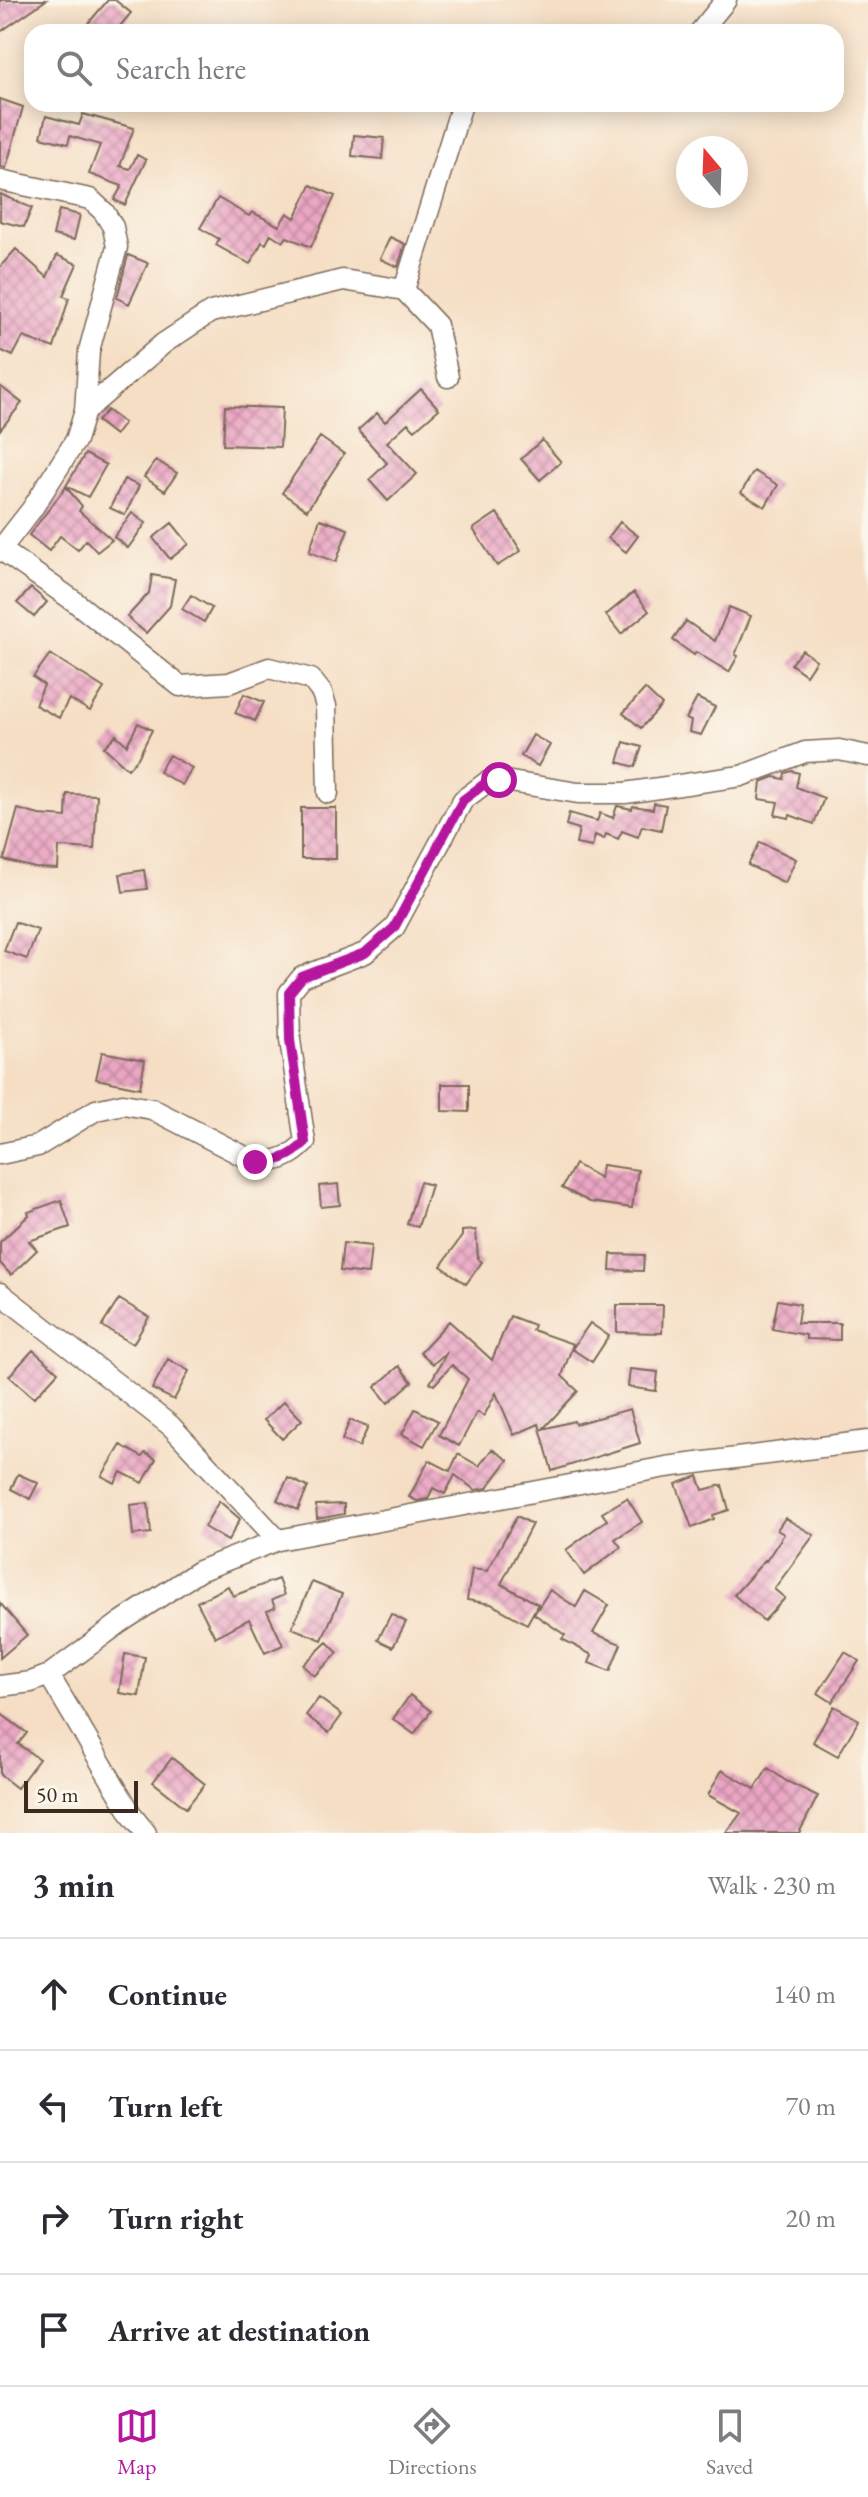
<!DOCTYPE html>
<meta charset="utf-8">
<style>
body{margin:0;font-family:"EB Garamond",serif;background:#f7f7f7;color:#2b2b33}
.compass{position:absolute;left:676px;top:136px;width:72px;height:72px;border-radius:50%;background:#fff;box-shadow:0 4px 20px #0003;rotate:341deg}
.scale{position:absolute;left:24px;bottom:20px;width:114px;box-sizing:border-box;padding-left:8px;border:4px solid #3b2a1e;border-top:0;font-size:22px;line-height:28px;white-space:nowrap;color:#3b2a1e;-webkit-text-stroke:6px #fbf7ec;paint-order:stroke}
.stop{position:absolute;width:24px;height:24px;margin:-18px;border:6px solid #b5179e;border-radius:50%;background:#fff}
.stop.end{background:#b5179e;border-color:#fff;box-shadow:0 2px 8px #0008}
.list{margin:0;padding:0;list-style:none}
h2{display:flex;justify-content:space-between;align-items:center;height:104px;margin:0;padding:0 32px;font-size:34px}
h2 small{font-size:26px;font-weight:400;color:#7c7c81}
.list li{display:grid;grid-template-columns:52px 1fr auto;gap:24px;align-items:center;box-sizing:border-box;height:112px;padding:0 32px;border-top:2px solid #e1e1e2}
.list b{display:block;font-size:30px;white-space:nowrap}
.list em{font-size:26px;font-style:normal;color:#7c7c81}
.icon{flex:none;width:44px;height:44px;fill:none;stroke:currentColor;stroke-width:2;stroke-linecap:round;stroke-linejoin:round}
.map{position:relative;flex:none;width:868px;height:1833px;overflow:hidden}
.search{position:absolute;background:#fff;box-shadow:0 4px 20px #0003;left:24px;right:24px;top:24px;height:88px;display:flex;align-items:center;gap:20px;box-sizing:border-box;padding:0 28px;border-radius:24px;color:#7c7c81;font-size:30px}
.sheet{height:552px;background:#fff}
nav{display:flex;justify-content:space-around;align-items:center;box-sizing:border-box;height:112px;border-top:2px solid #e1e1e2;background:#fff;font-size:22px;color:#7c7c81}
nav a{display:grid;justify-items:center;gap:4px}
nav .on{color:#b5179e}
.map>svg:first-child{display:block}
.building{fill:url(#building-cross-hatch)}
.lines{fill:none;stroke-linecap:round;stroke-linejoin:round}
.minor-casing{stroke:#7c6958;stroke-width:23}
.minor{stroke:#fff;stroke-width:20}
.route{stroke:#b5179e;stroke-width:10}
</style>
<div class="map">
<svg width="868" height="1833" viewBox="0 0 868 1833">
<defs>
<pattern id="building-cross-hatch" width="8" height="8" patternUnits="userSpaceOnUse" patternTransform="scale(2)"><rect width="8" height="8" fill="#eba6c4"/><path d="M0 0l8 8M0 8l8-8" fill="none" stroke="#c0879f"/></pattern>
</defs>
<rect width="100%" height="100%" fill="#fbf7ec"/>
<filter id="ink" filterUnits="userSpaceOnUse"><feTurbulence type="fractalNoise" baseFrequency=".0125" numOctaves="2"/><feDisplacementMap in="SourceGraphic" scale="16" xChannelSelector="R" yChannelSelector="G"/><feConvolveMatrix kernelMatrix="1 2 1 2 8 2 1 2 1" color-interpolation-filters="sRGB"/></filter>
<filter id="wash" filterUnits="userSpaceOnUse"><feTurbulence type="fractalNoise" baseFrequency=".006" numOctaves="4" result="noise"/><feDisplacementMap in="SourceGraphic" scale="32" xChannelSelector="R" yChannelSelector="G"/><feGaussianBlur stdDeviation="1.8" result="paint"/><feColorMatrix in="noise" values="0 0 0 0 0 0 0 0 0 0 0 0 0 0 0 0 0 1.4 0 .05"/><feComposite in="paint" operator="in"/></filter>
<g filter="url(#wash)">
<rect width="100%" height="100%" fill="#f5dec4"/>
<g id="blocks">
<path class="building" d="M0 0H46L0 32Z
M108 0H115L131 13 115 32H91L85 27Z
M0 99 23 107 6 168 0 167Z
M83 114 134 128 120 166 130 169 137 155 146 160 125 205 114 200 122 186 89 174 100 145 70 136 68 144 41 137 46 116 79 125Z
M354 135 384 138 382 159 352 156Z
M311 185 335 196 311 247 287 237 283 242 271 234 266 244 262 242 250 264 216 245 219 239 200 228 218 198 249 216 252 212 279 226 287 213 295 218Z
M0 194 32 208 24 227 0 221Z
M59 210 80 215 74 240 53 235Z
M390 237 405 244 398 267 380 259Z
M16 249 47 277 57 255 77 264 63 296 69 298 54 348 23 337 13 356 0 350V267Z
M128 255 148 263 129 304 117 298Z
M0 386 22 403 0 430Z
M421 389 439 409 415 430 408 423 387 442 417 474 388 501 369 480 387 463 358 430 377 413 385 422Z
M225 406 282 408 280 447 223 445Z
M107 410 124 423 115 435 97 421Z
M320 437 344 454 307 510 282 493Z
M542 440 561 462 540 480 521 459Z
M85 454 106 465 88 497 66 486Z
M156 460 177 473 165 491 144 477Z
M754 471 778 485 765 507 741 493Z
M124 479 139 486 125 515 110 508Z
M66 487 82 506 79 511 112 540 97 552 86 540 78 550 60 536 49 551 29 535Z
M132 513 146 523 128 548 114 537Z
M497 513 521 551 497 566 473 529Z
M320 519 348 529 336 562 309 552Z
M620 522 638 536 626 552 608 538Z
M172 523 189 544 170 559 153 538Z
M152 575 175 579 170 606 146 633 127 617 149 593Z
M31 588 47 602 34 617 17 603Z
M634 592 649 611 621 634 606 615Z
M191 595 212 608 204 622 182 609Z
M729 607 751 616 735 655 738 656 729 672 696 652 694 655 673 640 686 621 715 641Z
M802 650 816 660 806 675 791 664Z
M50 654 104 688 90 711 69 699 59 718 35 705 44 685 33 677Z
M645 689 662 705 641 728 623 713Z
M244 694 264 702 255 721 235 713Z
M697 698 715 707 701 735 689 732 691 721 686 719Z
M138 723 152 730 138 758 128 769 104 747 116 735 127 745Z
M533 735 550 745 538 766 521 756Z
M624 742 642 747 635 767 618 762Z
M169 755 192 768 182 785 159 772Z
M792 771 799 773 796 787 824 798 814 824 790 815 789 818 775 815 778 802 759 799 761 782 774 777 784 779 785 773Z
M67 794 97 795 94 849 59 847 58 869 35 868 4 860 18 809 39 815 66 817Z
M654 803 666 805 661 830 642 826 638 837 622 831 618 839 606 834 604 839 595 835 592 847 576 844 579 829 566 825 569 813 597 821 600 813 613 818 617 806 632 809 633 806 653 809Z
M301 808H336V859H301Z
M760 842 796 859 785 883 748 865Z
M144 870 147 889 123 892 120 874Z
M15 922 38 930 27 959 4 951Z
M102 1052 145 1060 140 1088 96 1079Z
M442 1084H469V1112L442 1111Z
M575 1164 600 1178 602 1165 638 1170 632 1208 590 1202 562 1188Z
M420 1182 431 1185 418 1227 407 1224Z
M338 1184 340 1205 321 1207 319 1186Z
M61 1200 70 1227 29 1241 37 1250 11 1275 0 1263V1242L29 1215 28 1212Z
M476 1230 478 1259 482 1262 466 1284 441 1266 462 1236V1231Z
M343 1243 371 1246 368 1274 340 1271Z
M611 1254 644 1255 643 1271 610 1270Z
M119 1299 149 1317 133 1344 102 1326Z
M778 1300 800 1304 797 1323H840V1340L806 1339V1335L772 1329Z
M617 1305H663L662 1333 617 1332Z
M510 1316 534 1325 532 1330 573 1344 562 1376 578 1391 543 1429 574 1421 575 1424 630 1409 640 1443 552 1471 539 1424 514 1435 496 1393 484 1416 477 1412 459 1446 439 1435 468 1379 452 1365 434 1385 430 1383 447 1352 433 1364 420 1352 449 1321 492 1360Z
M590 1323 609 1336 592 1362 572 1349Z
M33 1350 58 1372 34 1398 9 1376Z
M168 1359 189 1371 174 1400 152 1389Z
M399 1366 412 1382 388 1403 375 1387Z
M630 1369 658 1372 656 1391 628 1387Z
M284 1401 302 1420 282 1439 264 1420Z
M415 1409 438 1421 424 1446 402 1434Z
M350 1420 368 1427 359 1447 342 1440Z
M121 1445 142 1457 145 1453 156 1459 143 1483 121 1472 115 1483 102 1476Z
M492 1449 508 1460 487 1488 475 1490 455 1475 445 1494 433 1488 428 1499 417 1501 409 1497 429 1460 450 1471 458 1454 479 1466Z
M18 1474 38 1483 30 1499 11 1489Z
M698 1476 703 1490 722 1485 729 1510 713 1515 714 1519 692 1528 676 1484Z
M288 1478 308 1487 298 1510 277 1500Z
M627 1498 642 1522 615 1539 621 1547 584 1575 566 1550 607 1520 602 1513Z
M219 1501 240 1519 228 1541 204 1527Z
M148 1503 151 1533 133 1535 130 1505Z
M344 1504V1514L317 1519 316 1505Z
M517 1516 532 1524 501 1584 538 1604 527 1624 491 1604 467 1600 472 1569 487 1571Z
M785 1518 814 1535 774 1589 785 1598 764 1621 734 1595 765 1560 766 1561 784 1534 777 1530Z
M278 1579 284 1595 272 1600 275 1608 267 1611 283 1645 265 1653 249 1619 215 1637 197 1602 228 1586 233 1596Z
M312 1582 342 1594 322 1640 292 1628Z
M550 1590 576 1607 585 1591 609 1605 593 1633 621 1644 610 1671 589 1663 592 1655 562 1639 565 1635 534 1614Z
M0 1603 27 1635 0 1658Z
M391 1614 406 1622 393 1647 378 1640Z
M327 1642 338 1653 314 1676 303 1665Z
M845 1652 859 1661 832 1702 818 1693Z
M125 1654 145 1657 139 1696 119 1693Z
M410 1695 431 1711 414 1734 393 1719Z
M319 1698 342 1715 329 1733 306 1715Z
M834 1706 859 1720 838 1756 813 1742Z
M0 1713 27 1733 18 1744 39 1759 17 1788 0 1775Z
M172 1758 205 1784 186 1808 153 1782Z
M768 1768 786 1781 818 1796 799 1833H726L741 1813 708 1795 722 1770 755 1789Z"/>
</g>
</g>
<g filter="url(#ink)">
<use href="#blocks" fill-opacity="0" stroke="#7c6958" stroke-width="2"/>
<g class="lines">
<defs>
<path id="minor" d="M700 32 726 0
M0 180 90 199 104 212 113 227 117 247 89 351 85 411 76 440 32 509 0 550
M404 290 462 104
M85 411 164 343 211 312 343 280 404 290 437 325 448 377
M0 549 74 601 180 686 229 683 269 668 311 679 322 693 326 706 328 793
M0 1154 38 1146 96 1110 123 1104 152 1109 255 1162C276 1162 291 1158 305 1142L290 1040 289 993 302 977 365 953 394 928 463 800 487 782 499 780 578 793H625L741 776 805 752 839 750 868 756
M0 1293 171 1426 278 1540
M49 1675 133 1817 146 1833
M0 1686 31 1682 49 1675 121 1622 199 1571 278 1540 666 1467 868 1441"/>
</defs>
<use href="#minor" class="minor-casing"/>
<use href="#minor" class="minor"/>
</g>
</g>
<g class="lines" filter="url(#ink)">
<path class="route" d="M255 1162C276 1162 291 1158 305 1142L290 1040 289 993 302 977 365 953 394 928 463 800 487 782 499 780"/>
</g>
</svg>
<svg class="compass" viewBox="-18 -18 36 36"><path d="M0-13l5 13h-10z" fill="#e53935"/><path d="M0 13l5-13h-10z" fill="#7c7c81"/></svg>
<div class="scale">50 m</div>
<div class="stop" style="left:499px;top:780px"></div>
<div class="stop end" style="left:255px;top:1162px"></div>
<div class="search"><svg class="icon" aria-label="search" viewBox="0 0 24 24"><circle cx="10" cy="10" r="6"/><path d="M15 15l6 6"/></svg>Search here</div>
</div>
<section class="sheet">
<h2>3 min<small>Walk · 230 m</small></h2>
<ul class="list">
<li><svg class="icon" aria-label="ahead" viewBox="0 0 24 24"><path d="M12 20V5M6 11l6-6 6 6"/></svg><div><b>Continue</b></div><em>140 m</em></li>
<li><svg class="icon" aria-label="left" viewBox="0 0 24 24"><path d="M17 20v-9H6M10 6l-5 5 5 5"/></svg><div><b>Turn left</b></div><em>70 m</em></li>
<li><svg class="icon" aria-label="right" viewBox="0 0 24 24"><path d="M7 20v-9h11M14 6l5 5-5 5"/></svg><div><b>Turn right</b></div><em>20 m</em></li>
<li><svg class="icon" aria-label="arrive" viewBox="0 0 24 24"><path d="M6 21V4h12l-3 4 3 4H6"/></svg><div><b>Arrive at destination</b></div></li>
</ul>
</section>
<nav>
<a class="on"><svg class="icon" aria-label="map" viewBox="0 0 24 24"><path d="M3 6l6-2 6 2 6-2v14l-6 2-6-2-6 2zM9 4v14M15 6v14"/></svg>Map</a>
<a><svg class="icon" aria-label="directions" viewBox="0 0 24 24"><path d="M12 3l9 9-9 9-9-9zM9 14v-3h6M13 9l2 2-2 2"/></svg>Directions</a>
<a><svg class="icon" aria-label="saved" viewBox="0 0 24 24"><path d="M7 4h10v16l-5-4-5 4z"/></svg>Saved</a>
</nav>
